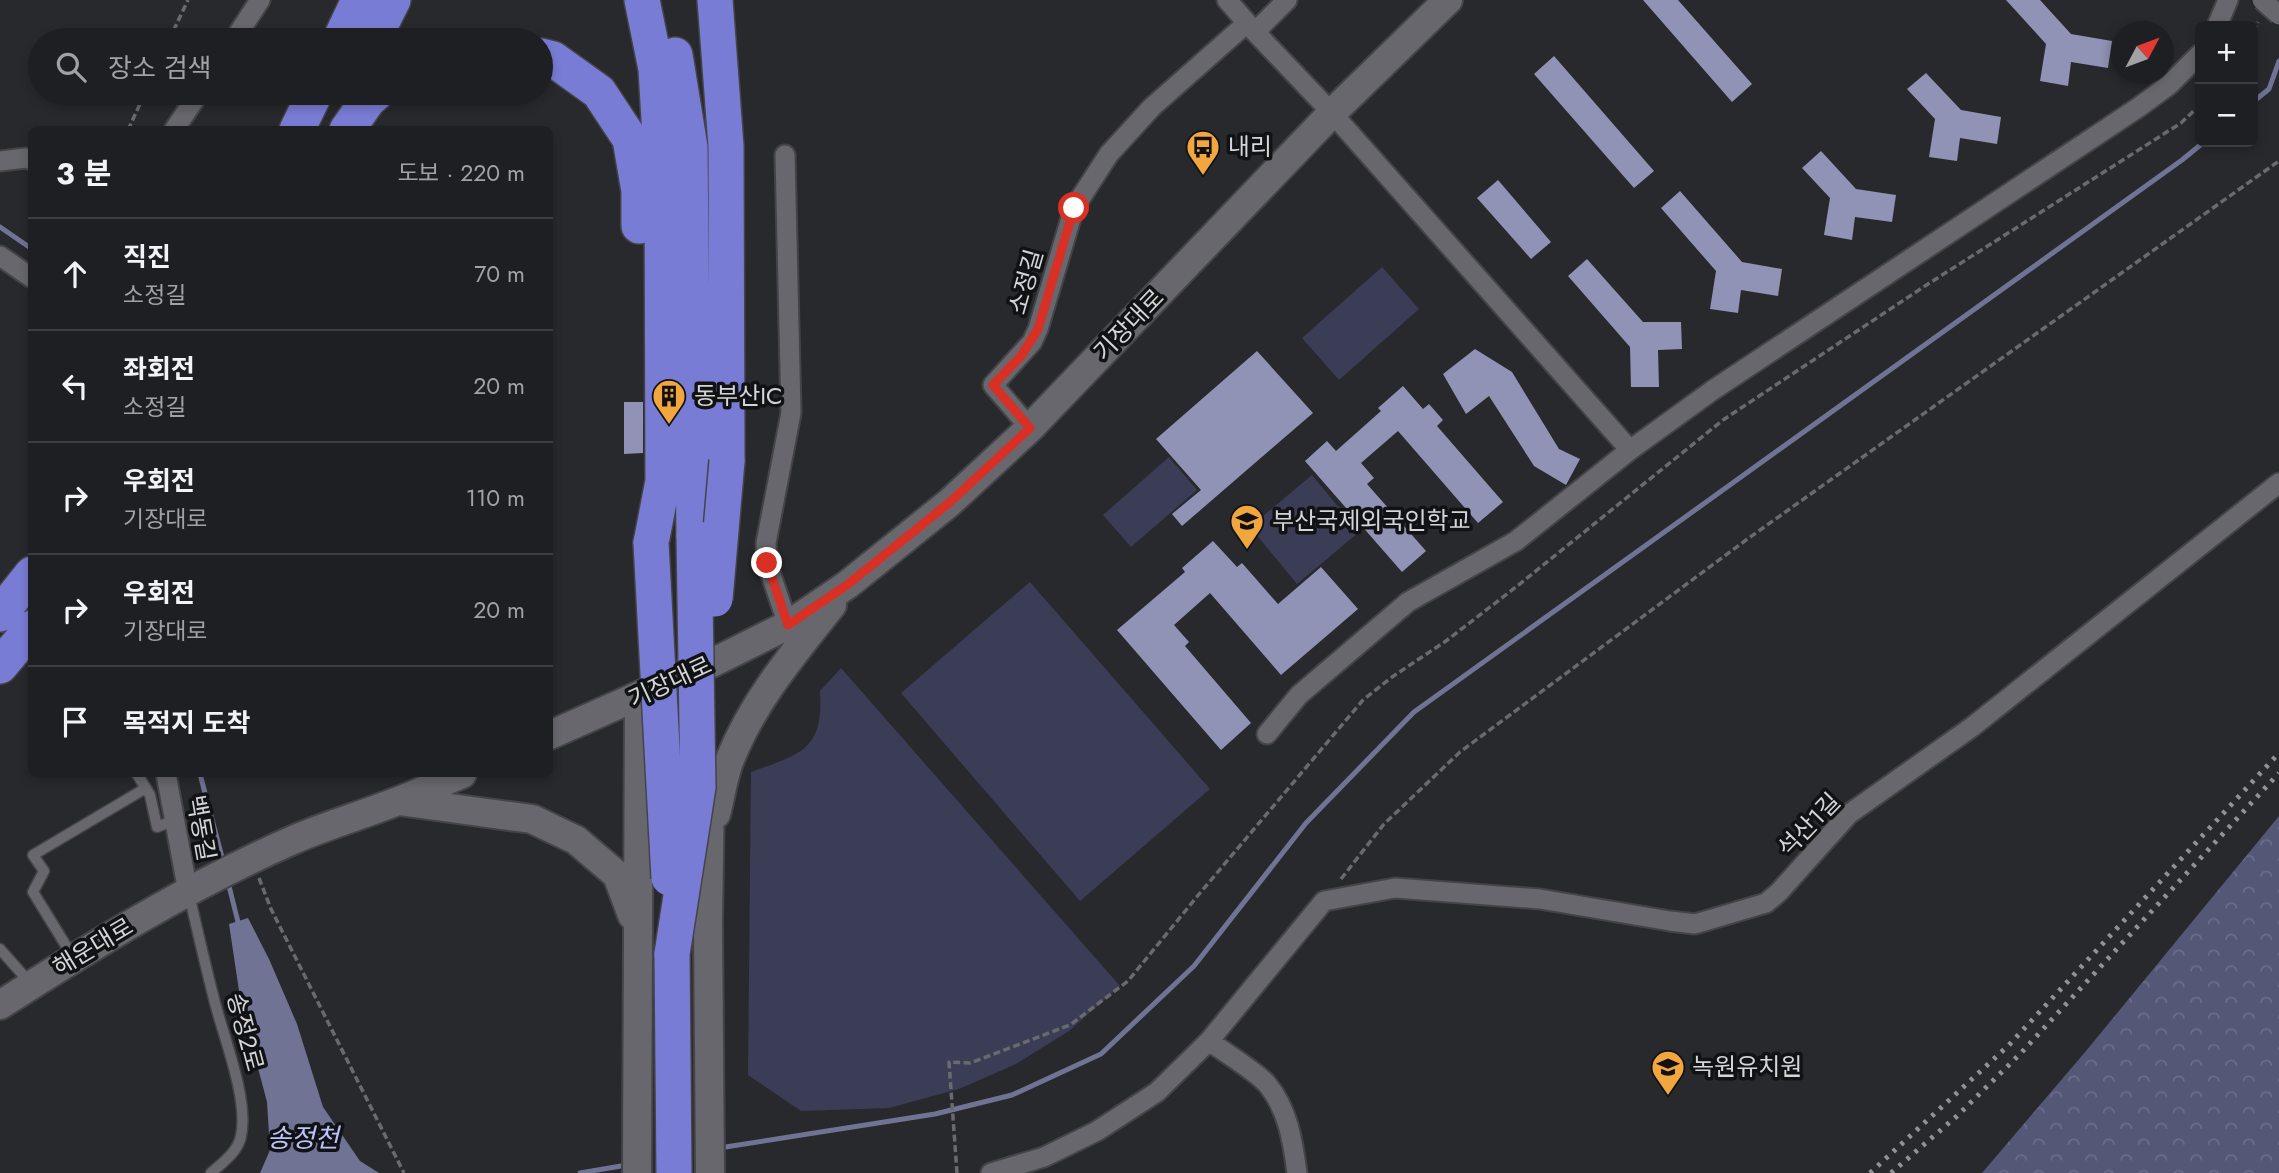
<!DOCTYPE html>
<html lang="ko">
<meta charset="utf-8">
<style>
body{margin:0;font-family:Jost,"Noto Sans KR",sans-serif;background:#26272a;color:#f1f3f6}
.controls{position:absolute;right:21px;top:21px;display:grid;overflow:hidden;border-radius:10px;box-shadow:0 4px 10px #0003}
.controls button{width:63px;height:63px;display:grid;place-items:center;padding:0;border:0;border-bottom:2px solid #3c3d40;background:#1e1f22;color:#f1f3f6;font:35px sans-serif}
.compass{position:absolute;left:2111px;top:21px;width:63px;height:63px;border-radius:50%;background:#1e1f22;box-shadow:0 4px 10px #0003;rotate:49deg}
.stop{position:absolute;width:21px;height:21px;margin:-16px;border:5px solid #d93025;border-radius:50%;background:#fff}
.stop.end{background:#d93025;border-color:#fff;box-shadow:0 2px 7px #0008}
.list{margin:0;padding:0;list-style:none}
h2{display:flex;justify-content:space-between;align-items:center;height:91px;margin:0;padding:0 28px;font-size:30px}
h2 small{font-size:23px;font-weight:400;color:#a1a2a5}
.list li{display:grid;grid-template-columns:46px 1fr auto;gap:21px;align-items:center;box-sizing:border-box;height:112px;padding:0 28px;border-top:2px solid #3c3d40}
.list b{display:block;font-size:26px;white-space:nowrap}
.list p{margin:0;font-size:23px;white-space:nowrap;color:#a1a2a5}
.list em{font-size:23px;font-style:normal;color:#a1a2a5}
.icon{flex:none;width:38px;height:38px;fill:none;stroke:currentColor;stroke-width:2;stroke-linecap:round;stroke-linejoin:round}
.map{position:relative;flex:none;width:2279px;height:1173px;overflow:hidden}
.search{position:absolute;background:#1e1f22;box-shadow:0 4px 10px #0003;left:28px;top:28px;width:525px;height:77px;display:flex;align-items:center;gap:18px;box-sizing:border-box;padding:0 24px;border-radius:38px;color:#a1a2a5;font-size:26px}
.panel{position:absolute;background:#1e1f22;box-shadow:0 4px 10px #0003;left:28px;top:126px;width:525px;height:651px;border-radius:10px}
.map>svg:first-child{display:block}
.forest{fill:url(#forest-crowns)}
.park{fill:#3b3d56}
.water{fill:#707393}
.lines{fill:none;stroke-linecap:round;stroke-linejoin:round}
.stream{stroke:#707393;stroke-width:5}
.building{fill:#9093b5}
.service-casing{stroke:#444448;stroke-width:13}
.minor-casing{stroke:#444448;stroke-width:23}
.secondary-casing{stroke:#444448;stroke-width:32}
.motorway-casing{stroke:#444448;stroke-width:38}
.path{stroke:#696a6d;stroke-width:3.5;stroke-dasharray:7 3.5;stroke-linecap:butt}
.service{stroke:#67676d;stroke-width:10}
.minor{stroke:#67676d;stroke-width:19}
.secondary{stroke:#67676d;stroke-width:28}
.motorway{stroke:#797cd4;stroke-width:35}
.rail{stroke:#919295;stroke-width:5;stroke-dasharray:3.5 7;stroke-linecap:butt}
.minor-bridge-casing{stroke:#444448;stroke-width:23;stroke-linecap:butt}
.motorway-bridge-casing{stroke:#444448;stroke-width:38;stroke-linecap:butt}
.minor-bridge{stroke:#67676d;stroke-width:19}
.motorway-bridge{stroke:#797cd4;stroke-width:35}
.route{stroke:#d93025;stroke-width:9}
.labels{text-anchor:middle;stroke-width:7;stroke-linejoin:round;paint-order:stroke}
.poi-label{font-size:24px;fill:#d4d5d8;stroke:#111214;text-anchor:start}
.street-label{font-size:24px;fill:#d4d5d8;stroke:#111214}
.water-label{font-size:26px;font-style:italic;fill:#bdc2fb;stroke:#111214}
</style>
<div class="map">
<svg width="2279" height="1173" viewBox="0 0 2279 1173">
<defs>
<pattern id="forest-crowns" width="20" height="18" patternUnits="userSpaceOnUse" patternTransform="scale(1.75)"><rect width="20" height="18" fill="#545776"/><path d="M2 6a3 3 0 1 1 6 0M12 15a3 3 0 1 1 6 0" fill="none" stroke="#6c6e89"/></pattern>
</defs>
<rect width="100%" height="100%" fill="#28292d"/>
<path class="forest" d="M2279 816V1173H1982L2086 1051Z"/>
<path class="park" d="M1382 267 1419 309 1339 380 1302 338Z
M1169 457 1197 490 1131 547 1103 515Z
M1312 475 1359 532 1297 584 1250 527Z
M1030 582 1210 789 1080 901 901 693Z
M841 668 1120 986 1069 1031 1016 1064 959 1089 889 1108 801 1111 748 1075 751 772C800 754 824 751 820 691Z"/>
<path class="water" d="M248 918 269 959 297 1024 323 1107 360 1161 379 1173H260L270 1150 267 1102 241 1004 229 924Z"/>
<g class="lines">
<path class="stream" d="M2253 102 2269 89 2279 61
M0 227 32 249
M200 774 224 865
M228 882 239 926
M719 1148 935 1114 1012 1095 1101 1054 1194 966 1306 823 1414 712 2182 160 2204 142
M580 1173 627 1165"/>
</g>
<path class="building" d="M1643 0H1678L1752 84 1732 102Z
M2006 0H2040L2071 34 2112 41 2108 68 2071 62 2068 86 2040 81 2046 44Z
M1554 56 1654 171 1634 188 1534 74Z
M1926 73 1961 110 2001 117 1997 144 1960 138 1957 161 1929 157 1935 119 1907 89Z
M1821 151 1856 189 1896 195 1892 222 1855 217 1852 240 1824 235 1830 198 1802 168Z
M1498 180 1551 242 1531 259 1477 198Z
M1680 191 1742 262 1782 269 1778 296 1741 290 1738 313 1710 309 1716 271 1661 208Z
M1587 259 1643 322H1681L1682 349 1658 350 1659 387H1631L1630 347 1568 276Z
M1475 349 1512 372 1559 449 1580 459 1566 485 1534 466 1489 396 1466 414 1443 374Z
M1257 351 1313 413 1182 526 1172 514 1201 490 1156 439Z
M1403 386 1423 409 1429 404 1443 420 1437 426 1503 502 1478 523 1398 431 1361 463 1374 478 1367 484 1426 551 1402 572 1305 461 1327 441 1336 451 1381 411 1378 408Z
M624 402H643V453L624 454Z
M1213 541 1237 567 1242 563 1278 604 1321 567 1358 609 1281 675 1210 593 1174 625 1189 642 1185 646 1251 723 1221 750 1117 630 1185 572 1182 568Z"/>
<g class="lines">
<defs>
<path id="service" d="M137 774 150 795 157 827 175 820
M189 894C197 929 205 964 214 999 223 1036 249 1099 241 1136 238 1152 222 1163 211 1173
M0 949 31 984
M73 957 33 892 44 871 33 855 146 788"/>
<path id="minor" d="M1227 0 1255 32 1332 113 1630 450
M2217 26 2228 0
M1255 32 1287 0
M234 40 260 0
M174 130 199 93
M785 155 791 413 766 543 767 563 788 625
M0 161 26 158 32 160
M0 256 32 278
M1030 428 993 385 1032 342 1038 329 1074 208 1109 154 1152 107 1247 23
M1267 734 1299 695 1408 602 1516 541 1630 450 1713 390 2139 107 2169 85 2200 54
M166 774 188 892
M1209 1041C1224 1052 1257 1072 1267 1084 1288 1109 1293 1142 1297 1173
M991 1173 1044 1157 1097 1131 1157 1092 1209 1041 1324 901 1395 888 1540 899 1670 921 1695 924 1766 903 1779 892 1849 814 1972 727 2279 483"/>
<path id="secondary" d="M550 735 712 663 788 625 847 585 949 503 1030 428 1332 113 1448 0
M399 801 532 819 576 840 617 875 632 915
M716 814C721 796 723 775 731 757 754 700 794 653 832 605
M0 1005C94 945 190 885 293 840 327 825 363 815 398 801 419 793 440 783 462 774
M637 1173 639 696
M710 1173 708 922 710 791"/>
<path id="motorway" d="M642 0 656 69 662 170 663 481 651 543
M715 0 726 146 727 461
M340 40 359 0
M373 40 393 0
M675 55 690 147 694 537
M541 56 553 59 599 92 630 139 639 191V226
M297 130 315 93
M347 130 368 100 376 93
M0 614 32 574
M0 666 32 628
M672 954 674 1173"/>
</defs>
<use href="#service" class="service-casing"/>
<use href="#minor" class="minor-casing"/>
<use href="#secondary" class="secondary-casing"/>
<use href="#motorway" class="motorway-casing"/>
<path class="path" d="M2253 32 2258 22
M169 40 188 0
M128 130 145 93
M259 878 271 909 404 1173
M1341 879 1384 824 1460 752 1746 540 2279 161
M957 1173 949 1062 970 1063 1070 1025 1128 981 1200 893 1363 700 1392 677 1446 641 1516 587 1723 420 1928 284 2181 123 2200 105"/>
<use href="#service" class="service"/>
<use href="#minor" class="minor"/>
<use href="#secondary" class="secondary"/>
<use href="#motorway" class="motorway"/>
<path class="rail" d="M1870 1173 2009 1045 2279 753
M1891 1173 1957 1116 2021 1053 2279 773"/>
<defs>
<path id="minor-bridge" d="M2262 0 2279 15"/>
<path id="motorway-bridge" d="M651 543 669 878
M715 599 727 461
M672 954 698 787 694 537"/>
</defs>
<use href="#minor-bridge" class="minor-bridge-casing"/>
<use href="#motorway-bridge" class="motorway-bridge-casing"/>
<use href="#minor-bridge" class="minor-bridge"/>
<use href="#motorway-bridge" class="motorway-bridge"/>
</g>
<g class="lines">
<path class="route" d="M767 563 788 625 847 585 949 503 1030 428 993 385 1021 356 1038 329 1074 208"/>
</g>
<defs>
<symbol id="bus-pin" viewBox="-11 -11 22 30"><path d="M0 17L-7.5 6A9.5 9.5 0 1 1 7.5 6Z" fill="#f1a640" stroke="#111214"/><path d="M-5-6H5V4H4V6H2V4H-2V6H-4V4H-5ZM-3.5-4V0h7V-4ZM-3.5 1.2v1.5H-2V1.2ZM2 1.2v1.5H3.5V1.2Z" fill="#111"/></symbol>
<symbol id="building-pin" viewBox="-11 -11 22 30"><path d="M0 17L-7.5 6A9.5 9.5 0 1 1 7.5 6Z" fill="#f1a640" stroke="#111214"/><path d="M-4-6H4V6H1V3H-1V6H-4ZM-2.5-4.3h1.7v1.8h-1.7ZM.8-4.3h1.7v1.8H.8ZM-2.5-1h1.7V.8h-1.7ZM.8-1h1.7V.8H.8Z" fill="#111"/></symbol>
<symbol id="school-pin" viewBox="-11 -11 22 30"><path d="M0 17L-7.5 6A9.5 9.5 0 1 1 7.5 6Z" fill="#f1a640" stroke="#111214"/><path d="M0-5L7-2L0 1L-7-2ZM-4 1L0 2.5L4 1V4Q0 6-4 4Z" fill="#111"/></symbol>
</defs>
<g fill-rule="evenodd">
<use href="#bus-pin" x="1184" y="128" width="38" height="52"/>
<use href="#building-pin" x="650" y="377" width="38" height="52"/>
<use href="#school-pin" x="1228" y="502" width="38" height="52"/>
<use href="#school-pin" x="1649" y="1048" width="38" height="52"/>
</g>
<g class="labels">
<g class="poi-label">
<text x="1228" y="155">내리</text>
<text x="694" y="404">동부산IC</text>
<text x="1272" y="529">부산국제외국인학교</text>
<text x="1692" y="1075">녹원유치원</text>
</g>
<g class="street-label">
<text transform="translate(1026 282) rotate(-74)" y="8">소정길</text>
<text transform="translate(1129 325) rotate(-46)" y="8">기장대로</text>
<text transform="translate(670 682) rotate(-25)" y="8">기장대로</text>
<text transform="translate(1809 825) rotate(-46)" y="8">석산1길</text>
<text transform="translate(201 828) rotate(80)" y="8">백동길</text>
<text transform="translate(93 947) rotate(-31)" y="8">해운대로</text>
<text transform="translate(245 1032) rotate(75)" y="8">송정2로</text>
</g>
<g class="water-label">
<text x="303" y="1147">송정천</text>
</g>
</g>
</svg>
<div class="controls">
<button>+</button>
<button>−</button>
</div>
<svg class="compass" viewBox="-18 -18 36 36"><path d="M0-13l5 13h-10z" fill="#e53935"/><path d="M0 13l5-13h-10z" fill="#a1a2a5"/></svg>
<div class="stop" style="left:1074px;top:208px"></div>
<div class="stop end" style="left:767px;top:563px"></div>
<div class="search"><svg class="icon" aria-label="search" viewBox="0 0 24 24"><circle cx="10" cy="10" r="6"/><path d="M15 15l6 6"/></svg>장소 검색</div>
<section class="panel">
<h2>3 분<small>도보 · 220 m</small></h2>
<ul class="list">
<li><svg class="icon" aria-label="ahead" viewBox="0 0 24 24"><path d="M12 20V5M6 11l6-6 6 6"/></svg><div><b>직진</b><p>소정길</p></div><em>70 m</em></li>
<li><svg class="icon" aria-label="left" viewBox="0 0 24 24"><path d="M17 20v-9H6M10 6l-5 5 5 5"/></svg><div><b>좌회전</b><p>소정길</p></div><em>20 m</em></li>
<li><svg class="icon" aria-label="right" viewBox="0 0 24 24"><path d="M7 20v-9h11M14 6l5 5-5 5"/></svg><div><b>우회전</b><p>기장대로</p></div><em>110 m</em></li>
<li><svg class="icon" aria-label="right" viewBox="0 0 24 24"><path d="M7 20v-9h11M14 6l5 5-5 5"/></svg><div><b>우회전</b><p>기장대로</p></div><em>20 m</em></li>
<li><svg class="icon" aria-label="arrive" viewBox="0 0 24 24"><path d="M6 21V4h12l-3 4 3 4H6"/></svg><div><b>목적지 도착</b></div></li>
</ul>
</section>
</div>
